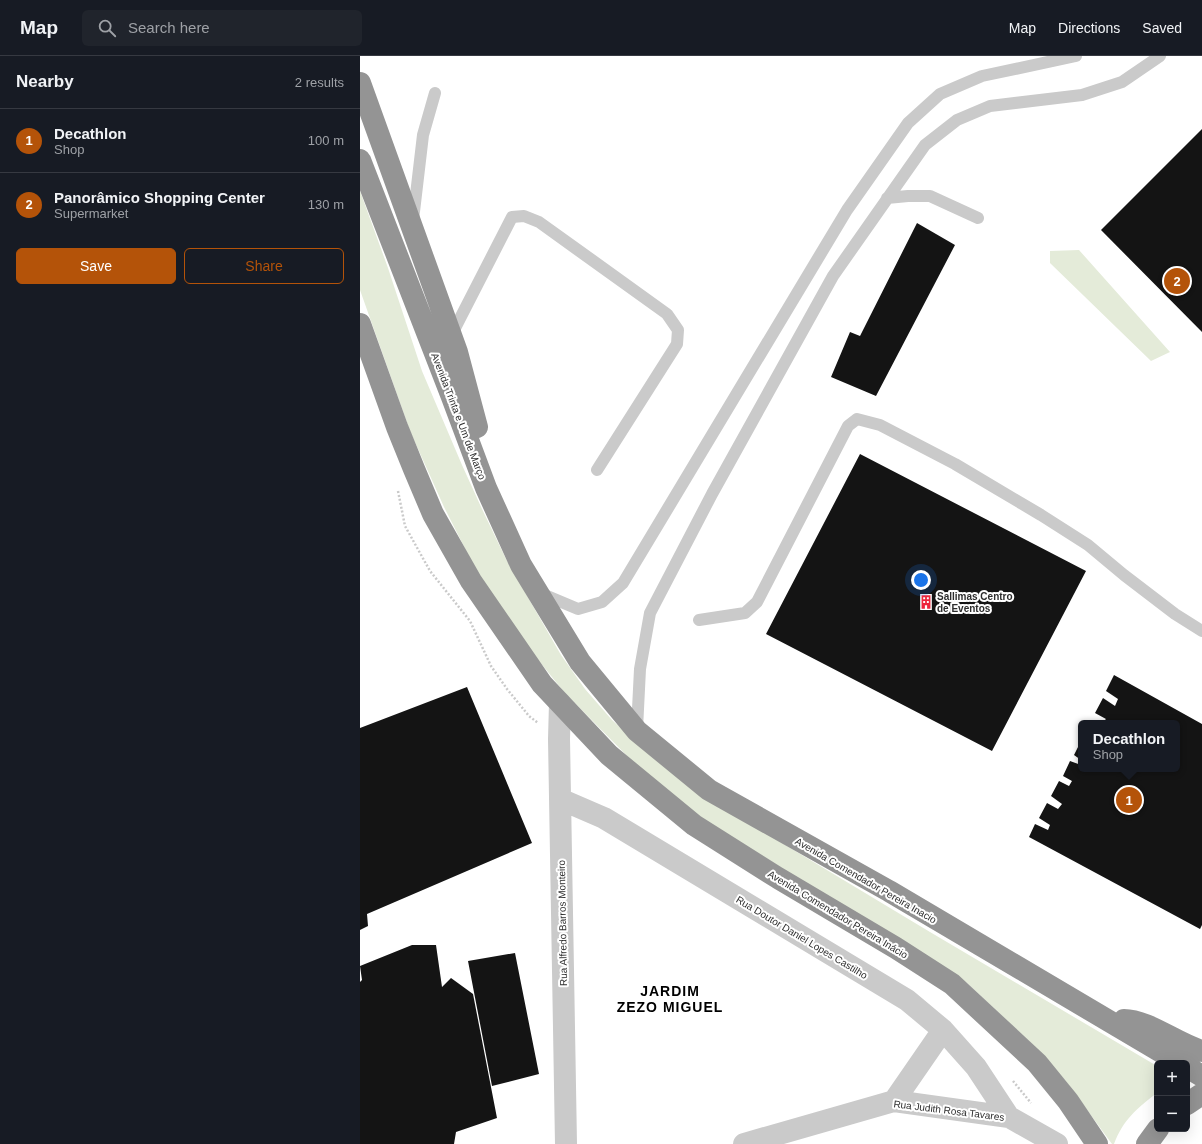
<!DOCTYPE html>
<meta charset="utf-8">
<style>
body{margin:0;font-family:Arial,sans-serif;background:#20242c;color:#f1f3f6}
.controls{position:absolute;right:12px;bottom:12px;display:grid;overflow:hidden;border-radius:6px;box-shadow:0 4px 16px #0002}
.controls button{width:36px;height:36px;display:grid;place-items:center;padding:0;border:0;border-bottom:1px solid #363941;background:#171b24;color:#f1f3f6;font:20px sans-serif}
.you{position:absolute;left:561px;top:524px;width:14px;height:14px;margin:-10px;border:3px solid #fff;border-radius:50%;background:#1a73e8;box-shadow:0 0 0 6px #1a73e833}
.badge{display:grid;place-items:center;width:26px;height:26px;border-radius:50%;background:#b45309;color:#fff;font-size:13px;font-weight:700}
.pin{position:absolute;translate:-50% -50%;border:2px solid #fff;box-shadow:0 1px 4px #0006}
.popup{position:absolute;left:718px;top:664px;width:102px;height:52px;box-sizing:border-box;display:grid;place-content:center;border-radius:6px;background:#171b24;filter:drop-shadow(0 1px 3px #0005);font-size:13px;white-space:nowrap;color:#9ea1a6}
.popup b{font-size:15px;color:#f1f3f6}
.popup::after{content:'';position:absolute;left:50%;top:100%;margin-left:-8px;border:8px solid transparent;border-top-color:#171b24}
.list{margin:0;padding:0;list-style:none}
h2{display:flex;justify-content:space-between;align-items:center;height:52px;margin:0;padding:0 16px;font-size:17px}
h2 small{font-size:13px;font-weight:400;color:#9ea1a6}
.list li{display:grid;grid-template-columns:26px 1fr auto;gap:12px;align-items:center;box-sizing:border-box;height:64px;padding:0 16px;border-top:1px solid #363941}
.list b{display:block;font-size:15px;white-space:nowrap}
.list p{margin:0;font-size:13px;white-space:nowrap;color:#9ea1a6}
.list em{font-size:13px;font-style:normal;color:#9ea1a6}
.actions{display:flex;gap:8px;padding:12px 16px}
.actions a{flex:1;padding:9px 0;border:1px solid #b45309;border-radius:6px;text-align:center;font-size:14px;color:#b45309}
.actions .main{background:#b45309;color:#fff}
.icon{flex:none;width:22px;height:22px;fill:none;stroke:currentColor;stroke-width:2;stroke-linecap:round;stroke-linejoin:round}
.map{position:relative;flex:none;width:842px;height:1088px;overflow:hidden}
header{display:flex;align-items:center;gap:24px;box-sizing:border-box;height:56px;padding:0 20px;background:#171b24;border-bottom:1px solid #363941}
header strong{font-size:19px}
nav{display:flex;gap:22px;margin-inline-start:auto;font-size:14px}
.search{width:280px;height:36px;background:#20242c;display:flex;align-items:center;gap:10px;box-sizing:border-box;padding:0 14px;border-radius:6px;color:#9ea1a6;font-size:15px}
main{display:flex}
aside{flex:1;background:#171b24}
.map>svg:first-child{display:block}
.green{fill:#e4ebd9}
.building{fill:#141414}
.lines{fill:none;stroke-linecap:round;stroke-linejoin:round}
.path{stroke:#cacaca;stroke-width:2.5;stroke-dasharray:2 2;stroke-linecap:butt}
.lane{stroke:#cacaca;stroke-width:12}
.street{stroke:#cacaca;stroke-width:22}
.highway{stroke:#949494;stroke-width:22}
.labels{text-anchor:middle;stroke-width:4;stroke-linejoin:round;paint-order:stroke}
.street-label{font-size:10px;fill:#2d2d2d;stroke:#fff}
.poi-label{font-size:10px;font-weight:bold;fill:#2d2d2d;stroke:#fff;text-anchor:start}
.district-label{font-size:14px;font-weight:bold;letter-spacing:1px;fill:#000;stroke:#fff}
</style>
<header>
<strong>Map</strong>
<div class="search"><svg class="icon" aria-label="search" viewBox="0 0 24 24"><circle cx="10" cy="10" r="6"/><path d="M15 15l6 6"/></svg>Search here</div>
<nav><a>Map</a><a>Directions</a><a>Saved</a></nav>
</header>
<main>
<aside>
<h2>Nearby<small>2 results</small></h2>
<ul class="list">
<li><span class="badge">1</span><div><b>Decathlon</b><p>Shop</p></div><em>100 m</em></li>
<li><span class="badge">2</span><div><b>Panorâmico Shopping Center</b><p>Supermarket</p></div><em>130 m</em></li>
</ul>
<div class="actions"><a class="main">Save</a><a>Share</a></div>
</aside>
<div class="map">
<svg width="842" height="1088" viewBox="0 0 842 1088">
<rect width="100%" height="100%" fill="#fff"/>
<path class="green" d="M0 135 28 212 62 315 102 409 122 453 146 503 201 599 225 633 252 664 267 678 349 743 570 876 797 1010V1037C777 1052 763 1064 754 1088H752L705 1024 673 989 607 927 343 763 283 716 204 636 163 585 119 520 84 451 50 375 0 234Z
M719 194 810 296 791 305 690 207V195Z"/>
<path class="building" d="M842 73V276L741 174Z
M557 167 595 189 516 340 471 321 490 276 500 280Z
M500 398 726 515 632 695 406 578Z
M754 619 842 668V869L840 873 669 781 675 768 688 774 690 769 679 762 687 747 698 753 702 748 691 740 699 725 709 730 712 725 703 720 710 705 721 709V713H817V667H742L746 663 735 657 743 642 755 650 758 643 746 635Z
M107 631 172 787 7 858 8 870 0 874V672Z
M721 685V704L714 699Z
M52 889H76L82 931 91 922 113 938 137 1062 96 1076 94 1088H0V926L2 924 0 910Z
M155 897 179 1018 132 1030 108 905Z"/>
<g class="lines">
<path class="path" d="M38 435 45 470 70 515 110 565 131 610 147 633 169 660 178 667
M653 1025 671 1047"/>
<path class="lane" d="M527 142 548 140H570L618 162
M53 164 63 79 75 37
M91 280 152 161 164 160 179 166 307 258 318 274 317 288 237 414
M180 537 218 553 242 546 263 527 487 154 548 67 580 38 622 20 716 0
M339 564 385 557 397 546 488 370 497 363 520 369 595 408 681 459 728 489 764 519 815 558 842 575
M277 673 280 613 290 557 352 438 473 220 565 89 597 64 630 50 722 39 762 26 800 0"/>
<path class="street" d="M200 647 199 683 206 1088
M200 743 244 762 547 944 583 974 616 1011 649 1061
M534 1045 583 974
M384 1088 534 1045 649 1061 697 1088"/>
<path class="highway" d="M0 27 97 296 117 371
M0 104 92 341 126 432 161 509 220 606 277 675 349 734 529 835 820 1007
M0 268 37 371 54 413 73 458 111 525 182 628 249 699 334 769 418 822 536 892 592 928 677 1007 708 1045 737 1088
M764 964C788 964 817 988 842 995
M827 1011 842 1020
M827 1048 842 1038
M787 1088 798 1073"/>
</g>
<defs>
<symbol id="building-bare" viewBox="-9 -9 18 18"><path d="M-4-6H4V6H1V3H-1V6H-4ZM-2.5-4.3h1.7v1.8h-1.7ZM.8-4.3h1.7v1.8H.8ZM-2.5-1h1.7V.8h-1.7ZM.8-1h1.7V.8H.8Z" fill="#ed253c" stroke="#fff" stroke-width="2.5" paint-order="stroke"/></symbol>
</defs>
<g fill-rule="evenodd">
<use href="#building-bare" x="556" y="536" width="20" height="20"/>
</g>
<g class="labels">
<g class="street-label">
<text transform="translate(99 360) rotate(69)" y="4">Avenida Trinta e Um de Março</text>
<text transform="translate(506 824) rotate(30)" y="4">Avenida Comendador Pereira Inacio</text>
<text transform="translate(478 858) rotate(31)" y="4">Avenida Comendador Pereira Inácio</text>
<text transform="translate(202 867) rotate(-91)" y="4">Rua Alfredo Barros Monteiro</text>
<text transform="translate(442 881) rotate(31)" y="4">Rua Doutor Daniel Lopes Castilho</text>
<text transform="translate(589 1054) rotate(7)" y="4">Rua Judith Rosa Tavares</text>
</g>
<g class="poi-label">
<text x="577" y="544">Sallimas Centro<tspan x="577" dy="12">de Eventos</tspan></text>
</g>
<g class="district-label">
<text x="310" y="940">JARDIM<tspan x="310" dy="16">ZEZO MIGUEL</tspan></text>
</g>
</g>
</svg>
<div class="controls">
<button>+</button>
<button>−</button>
</div>
<div class="you"></div>
<div class="pin badge" style="left:769px;top:744px">1</div>
<div class="popup"><b>Decathlon</b>Shop</div>
<div class="pin badge" style="left:817px;top:225px">2</div>
</div>
</main>
